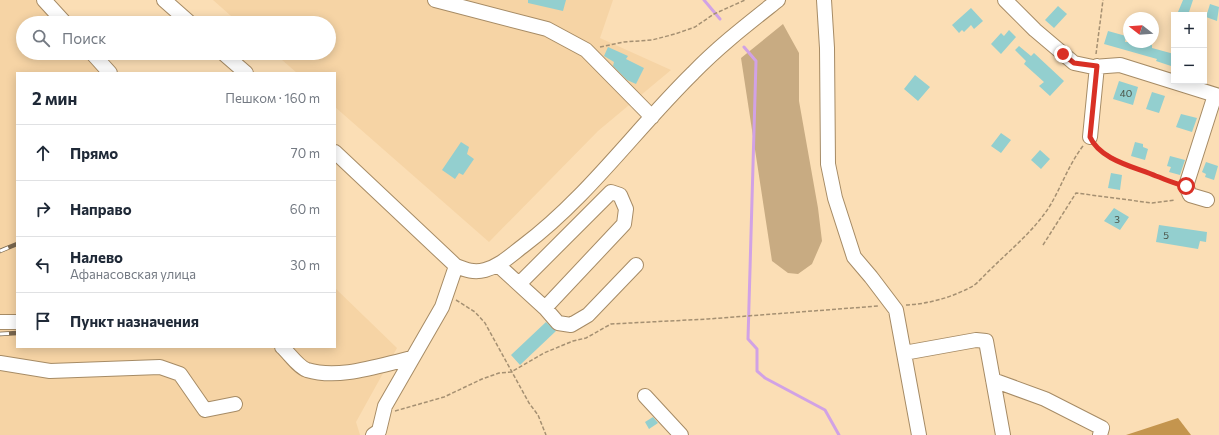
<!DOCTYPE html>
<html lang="ru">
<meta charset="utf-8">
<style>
body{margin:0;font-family:Commissioner,sans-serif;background:#f2f2f3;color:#1f2937}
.controls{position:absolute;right:12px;top:12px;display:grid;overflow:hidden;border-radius:0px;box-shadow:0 2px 10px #0003}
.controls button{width:36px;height:36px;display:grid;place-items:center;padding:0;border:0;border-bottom:1px solid #e0e1e3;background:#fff;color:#1f2937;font:20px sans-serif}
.compass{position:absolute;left:1123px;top:12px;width:36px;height:36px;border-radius:50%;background:#fff;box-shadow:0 2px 10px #0003;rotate:287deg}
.stop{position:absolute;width:12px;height:12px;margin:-9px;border:3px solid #d93025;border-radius:50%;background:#fff}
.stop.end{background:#d93025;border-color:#fff;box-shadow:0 1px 4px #0008}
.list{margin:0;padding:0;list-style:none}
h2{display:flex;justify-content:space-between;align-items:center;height:52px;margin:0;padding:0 16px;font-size:17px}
h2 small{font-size:13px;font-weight:400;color:#747a83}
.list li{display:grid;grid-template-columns:26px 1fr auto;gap:12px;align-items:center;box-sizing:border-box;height:56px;padding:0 16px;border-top:1px solid #e0e1e3}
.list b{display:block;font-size:15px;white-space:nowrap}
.list p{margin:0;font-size:13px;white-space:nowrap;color:#747a83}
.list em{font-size:13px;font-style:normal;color:#747a83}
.icon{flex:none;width:22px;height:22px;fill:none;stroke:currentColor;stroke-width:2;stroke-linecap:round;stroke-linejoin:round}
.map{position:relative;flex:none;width:1219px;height:435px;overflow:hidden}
.search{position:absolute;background:#fff;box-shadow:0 2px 10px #0003;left:16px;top:16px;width:320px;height:44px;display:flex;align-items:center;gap:10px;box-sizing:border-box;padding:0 14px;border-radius:22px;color:#747a83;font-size:15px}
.panel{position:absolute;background:#fff;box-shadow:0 2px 10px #0003;left:16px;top:72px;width:320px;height:276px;border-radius:0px}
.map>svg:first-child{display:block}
.built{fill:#f6d4a5}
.green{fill:#c8ab82}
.forest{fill:#c4954e}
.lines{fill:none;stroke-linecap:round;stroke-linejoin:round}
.stream{stroke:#d1a2e5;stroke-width:3}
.building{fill:#93cfcf}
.minor-casing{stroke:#a68b65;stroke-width:16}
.path{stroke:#a59072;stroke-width:1.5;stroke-dasharray:4 2;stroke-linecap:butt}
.minor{stroke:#fff;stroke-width:14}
.rail-casing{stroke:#79674f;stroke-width:4.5}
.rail{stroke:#fff;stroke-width:3;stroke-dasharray:9;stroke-linecap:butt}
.route{stroke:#d93025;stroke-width:5}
.labels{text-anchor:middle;stroke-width:3.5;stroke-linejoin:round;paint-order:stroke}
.number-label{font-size:10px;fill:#4a5145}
</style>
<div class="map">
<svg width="1219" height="435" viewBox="0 0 1219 435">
<rect width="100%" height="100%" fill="#fbdeb5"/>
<path class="built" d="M0 0H35L59 23H23V53H90L111 73H17V347H335V288L397 348 356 422 360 435H0Z
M213 0H613L600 38 671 70 598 131 489 242 335 107V73H297L274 53H329V23H239Z"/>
<path class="green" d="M783 24 799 53V101L818 208 822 241 812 264 798 274 788 273 772 261 741 58Z"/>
<path class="forest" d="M1178 418 1191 435H1126Z"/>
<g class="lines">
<path class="stream" d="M704 0 720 19
M744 47 756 61 748 339 757 349V371L765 378 825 410 839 435"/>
</g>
<path class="building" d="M528 0H566L563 11 528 3Z
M1183 0H1193L1188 15 1178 12Z
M1210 4 1219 7 1217 21 1206 17Z
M1058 6 1067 14 1054 28 1045 20Z
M971 8 983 21 974 29 971 25 964 32 962 30 959 33 952 25Z
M1009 30 1016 37 1001 54 991 44 1001 33 1004 36Z
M1108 31 1126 36 1125 42H1142L1152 45V48L1174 54V67L1156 61 1157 59 1104 44Z
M1019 46 1031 56 1034 53 1064 81 1050 96 1039 86 1044 82 1024 64 1026 61 1015 50Z
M608 47 628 56 626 59 644 68 636 84 627 80 613 66 614 62 604 56Z
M915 75 930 87 918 101 904 89Z
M1119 81 1138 87 1133 105 1113 99Z
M1152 92 1165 96 1159 113 1146 109Z
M1181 114 1197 118 1192 132 1176 127Z
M1001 133 1011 140 1001 153 991 146Z
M461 142 469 147 467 154 474 159 463 175 459 173 455 179 442 170Z
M1135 142 1143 144V147L1148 149 1145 160 1131 156Z
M1040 150 1050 159 1041 169 1031 160Z
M1170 156 1185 160 1180 175 1169 172 1171 167 1167 166Z
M1206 162 1218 166 1214 180 1205 177 1206 174 1202 172Z
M1111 173 1122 175 1120 190 1108 188Z
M1114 208 1129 217 1120 230 1104 221Z
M1159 225 1207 232 1206 242 1200 241 1198 249 1156 242Z
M546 322 556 331 520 365 511 355Z
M653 417 658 423 649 429 645 422Z"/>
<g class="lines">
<defs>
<path id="minor" d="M44 0 65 23
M164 0 190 23
M435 0 547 29 586 50 652 117
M824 0 827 48 828 164 835 198 854 257 871 277 896 310 919 435
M1005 0 1035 30 1074 63 1093 67 1120 65 1219 96
M92 53 110 73
M223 53 246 73
M1090 137 1097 66
M335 152 456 266C466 270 474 273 485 270 500 266 511 255 523 246 588 197 635 130 693 73 719 46 749 23 778 0
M1207 200 1190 195 1186 186 1215 95
M498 265 545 308 624 224 626 209 620 195 611 192 519 284
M545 308 558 323 571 325 588 315 636 265
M0 322H17
M282 347C289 353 298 367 307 370 340 380 380 365 412 358
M904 353 976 340 986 341 1003 435
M0 363 50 371 160 367 180 374 205 410 235 404
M993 380 1045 399 1102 428 1100 435
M645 396 681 435
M373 435 379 431 385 406 442 307 456 266"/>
</defs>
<use href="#minor" class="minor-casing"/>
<path class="path" d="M600 47 624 42 652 40 675 34 695 27 714 14 745 0
M1096 54 1103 0
M1097 147 1118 161 1174 184
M1043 245 1076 193 1152 203 1175 200
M456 300 475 312 485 323 529 403 538 415 546 435
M906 305C929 304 953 297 973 286 979 282 985 274 991 269 1011 249 1036 229 1051 204 1062 185 1069 164 1083 146
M395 411 444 397 482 379 499 373 511 372 544 353 573 341 586 338 611 324 708 319 878 306"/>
<use href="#minor" class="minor"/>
<defs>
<path id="rail" d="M0 251 17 244
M0 334 17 333"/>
</defs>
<use href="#rail" class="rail-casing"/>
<use href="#rail" class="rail"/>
</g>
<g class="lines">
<path class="route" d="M1063 54 1074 63 1097 66 1090 137C1100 160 1135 167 1156 176 1167 180 1175 184 1186 186"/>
</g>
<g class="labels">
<g class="number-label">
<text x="1126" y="97">40</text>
<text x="1117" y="223">3</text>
<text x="1166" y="239">5</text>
</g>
</g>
</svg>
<div class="controls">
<button>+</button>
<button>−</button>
</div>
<svg class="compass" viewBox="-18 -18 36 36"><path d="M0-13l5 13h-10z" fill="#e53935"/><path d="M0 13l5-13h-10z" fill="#747a83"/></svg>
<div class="stop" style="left:1186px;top:186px"></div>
<div class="stop end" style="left:1063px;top:54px"></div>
<div class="search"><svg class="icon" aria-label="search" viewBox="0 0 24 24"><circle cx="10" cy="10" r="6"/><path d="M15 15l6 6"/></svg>Поиск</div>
<section class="panel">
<h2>2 мин<small>Пешком · 160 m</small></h2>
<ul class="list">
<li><svg class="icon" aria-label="ahead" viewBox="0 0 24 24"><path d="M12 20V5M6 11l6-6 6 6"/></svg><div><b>Прямо</b></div><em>70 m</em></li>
<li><svg class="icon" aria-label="right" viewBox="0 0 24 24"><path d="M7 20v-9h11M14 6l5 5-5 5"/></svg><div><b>Направо</b></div><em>60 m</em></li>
<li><svg class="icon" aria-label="left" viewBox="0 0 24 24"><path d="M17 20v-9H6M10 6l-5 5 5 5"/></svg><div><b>Налево</b><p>Афанасовская улица</p></div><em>30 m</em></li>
<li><svg class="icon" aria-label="arrive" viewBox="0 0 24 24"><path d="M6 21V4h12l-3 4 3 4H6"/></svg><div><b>Пункт назначения</b></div></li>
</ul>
</section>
</div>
